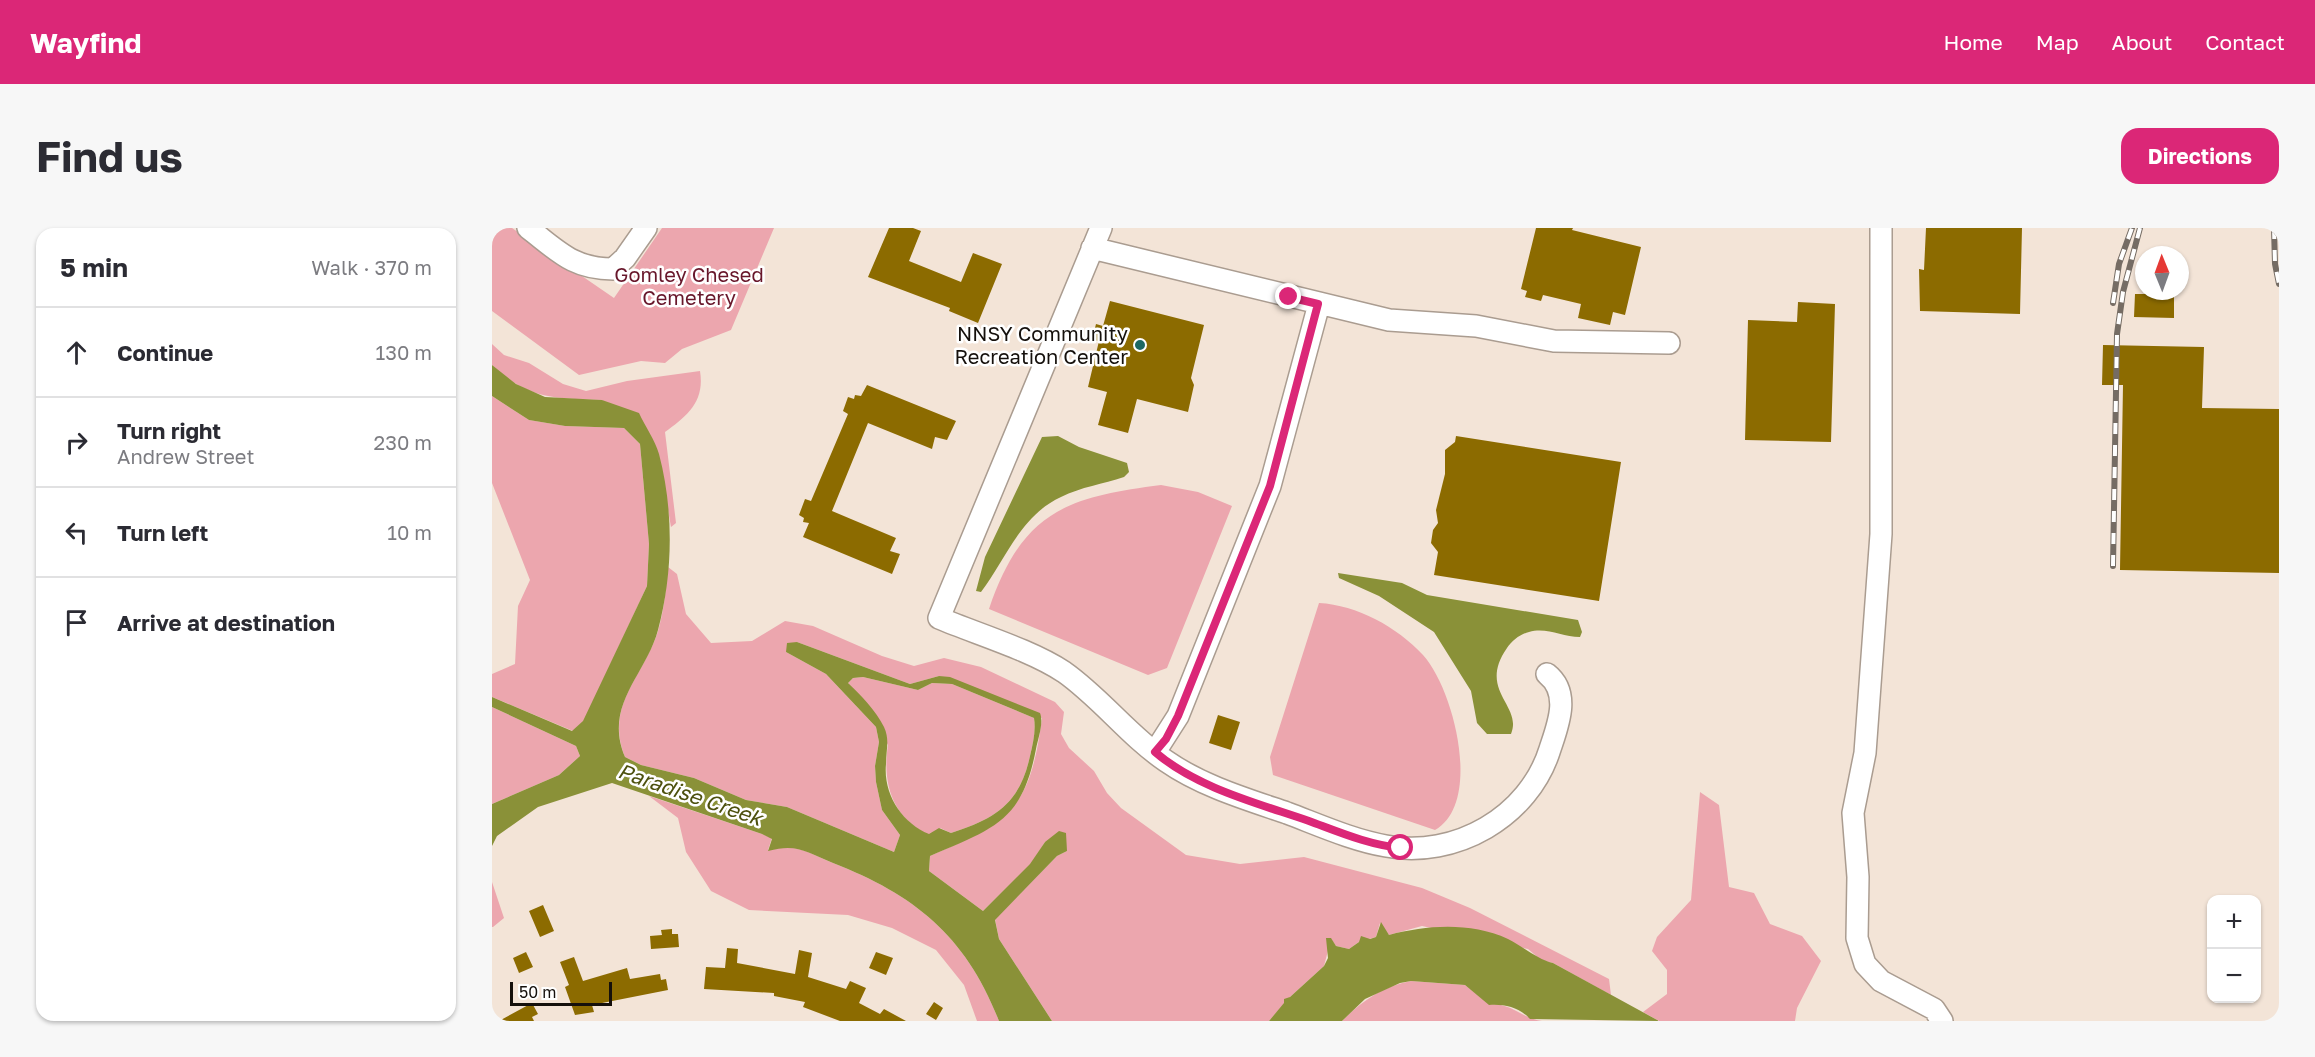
<!DOCTYPE html>
<meta charset="utf-8">
<style>
body{margin:0;font-family:"Golos Text",sans-serif;background:#f7f7f7;color:#2b2b33}
.controls{position:absolute;right:18px;bottom:18px;display:grid;overflow:hidden;border-radius:12px;box-shadow:0 2px 4px #0004}
.controls button{width:54px;height:54px;display:grid;place-items:center;padding:0;border:0;border-bottom:2px solid #e1e1e2;background:#fff;color:#2b2b33;font:30px sans-serif}
.compass{position:absolute;left:1643px;top:18px;width:54px;height:54px;border-radius:50%;background:#fff;box-shadow:0 2px 4px #0004;rotate:359deg}
.scale{position:absolute;left:18px;bottom:15px;width:102px;box-sizing:border-box;padding-left:6px;border:3px solid #15100c;border-top:0;font-size:16px;line-height:21px;white-space:nowrap;color:#15100c;-webkit-text-stroke:4px #fff;paint-order:stroke}
.stop{position:absolute;width:18px;height:18px;margin:-14px;border:4px solid #db2777;border-radius:50%;background:#fff}
.stop.end{background:#db2777;border-color:#fff;box-shadow:0 2px 6px #0008}
.list{margin:0;padding:0;list-style:none}
h2{display:flex;justify-content:space-between;align-items:center;height:78px;margin:0;padding:0 24px;font-size:26px}
h2 small{font-size:20px;font-weight:400;color:#7c7c81}
.list li{display:grid;grid-template-columns:39px 1fr auto;gap:18px;align-items:center;box-sizing:border-box;height:90px;padding:0 24px;border-top:2px solid #e1e1e2}
.list b{display:block;font-size:22px;white-space:nowrap}
.list p{margin:0;font-size:20px;white-space:nowrap;color:#7c7c81}
.list em{font-size:20px;font-style:normal;color:#7c7c81}
.icon{flex:none;width:33px;height:33px;fill:none;stroke:currentColor;stroke-width:2;stroke-linecap:round;stroke-linejoin:round}
.map{position:relative;flex:none;width:1787px;height:793px;overflow:hidden;border-radius:18px}
header{display:flex;align-items:center;gap:36px;box-sizing:border-box;height:84px;padding:0 30px;background:#db2777;color:#fff}
header strong{font-size:28px}
nav{display:flex;gap:33px;margin-inline-start:auto;font-size:21px}
.intro{display:flex;align-items:center;justify-content:space-between;box-sizing:border-box;height:144px;padding:0 36px}
h1{margin:0;font-size:42px}
.button{padding:15px 27px;border-radius:18px;background:#db2777;color:#fff;font-size:21px;font-weight:700}
main{display:flex;gap:36px;padding:0 36px}
aside{flex:1;background:#fff;border-radius:18px;box-shadow:0 2px 4px #0004}
.map>svg:first-child{display:block}
.green{fill:#eca6ae}
.water{fill:#8a9138;fill-rule:evenodd}
.building{fill:#8c6b00}
.lines{fill:none;stroke-linecap:round;stroke-linejoin:round}
.minor-casing{stroke:#aa9c90;stroke-width:24}
.minor{stroke:#fff;stroke-width:21}
.rail-casing{stroke:#756c64;stroke-width:6}
.rail{stroke:#fff;stroke-width:4;stroke-dasharray:11;stroke-linecap:butt}
.route{stroke:#db2777;stroke-width:8}
.poi-dot{fill:#1c6863;stroke:#fff;stroke-width:2}
.labels{text-anchor:middle;stroke-width:5;stroke-linejoin:round;paint-order:stroke}
.park-label{font-size:20px;fill:#68172b;stroke:#fff}
.poi-label{font-size:20px;fill:#15100c;stroke:#fff;text-anchor:end}
.water-label{font-size:21px;font-style:italic;fill:#4d510e;stroke:#fff}
</style>
<header>
<strong>Wayfind</strong>
<nav><a>Home</a><a>Map</a><a>About</a><a>Contact</a></nav>
</header>
<div class="intro"><h1>Find us</h1><a class="button">Directions</a></div>
<main>
<aside>
<h2>5 min<small>Walk · 370 m</small></h2>
<ul class="list">
<li><svg class="icon" aria-label="ahead" viewBox="0 0 24 24"><path d="M12 20V5M6 11l6-6 6 6"/></svg><div><b>Continue</b></div><em>130 m</em></li>
<li><svg class="icon" aria-label="right" viewBox="0 0 24 24"><path d="M7 20v-9h11M14 6l5 5-5 5"/></svg><div><b>Turn right</b><p>Andrew Street</p></div><em>230 m</em></li>
<li><svg class="icon" aria-label="left" viewBox="0 0 24 24"><path d="M17 20v-9H6M10 6l-5 5 5 5"/></svg><div><b>Turn left</b></div><em>10 m</em></li>
<li><svg class="icon" aria-label="arrive" viewBox="0 0 24 24"><path d="M6 21V4h12l-3 4 3 4H6"/></svg><div><b>Arrive at destination</b></div></li>
</ul>
</aside>
<div class="map">
<svg width="1787" height="793" viewBox="0 0 1787 793">
<rect width="100%" height="100%" fill="#f3e4d7"/>
<path class="green" d="M0 0H20L122 70 170 0H282L239 102 190 121 173 135 149 133 87 147 0 83Z
M0 116 12 127 37 135 71 156 94 163 135 153 208 143C213 174 195 188 173 204L184 295 179 299 166 225 110 172C63 170 37 172 0 137Z
M0 168 37 192 73 198 132 200 148 216 157 316 155 358 92 493 81 503 0 469V446L23 436 26 378 38 352 0 255Z
M669 257 706 264 740 278 675 440 656 447 497 381C530 284 574 269 669 257Z
M176 339 185 346 194 386 219 415 260 413 293 393 321 398 390 428 422 438 452 430 489 439 563 474 572 484 569 506 577 520 602 543 615 565 629 580 694 627 748 636 812 629 930 660 978 680 1117 751 1119 767 1061 735 1049 732 1036 721 930 698 897 707 888 695 884 709 867 714 857 721 844 718 839 711 832 738 798 769 777 793H560L507 711 503 691 565 628 575 623 553 614 539 636 491 683 437 643 438 628C519 593 538 581 550 490L447 448 418 456 305 414 294 424 334 446 384 499 387 514 383 538 384 554 390 582 408 607 402 624 295 579 254 572 202 550 149 537 133 529C112 477 152 448 166 403 172 383 174 360 176 339Z
M827 375C865 377 905 399 931 427 962 461 991 575 943 602L781 547 778 529Z
M371 449 426 462 440 455 460 456 542 490C544 503 541 515 538 528 528 575 504 591 459 605L448 600 437 607C400 590 390 555 396 517L356 455 361 450Z
M0 479 84 518 88 528 67 547 0 576Z
M1208 564 1227 577 1237 659 1262 665 1278 696 1310 708 1329 733 1305 780 1303 793H1167L1151 784 1175 766V742L1160 723 1165 709 1199 672Z
M157 568 270 606 280 610 276 622C305 615 314 624 341 635 423 667 474 708 507 793H485L472 757 444 722 400 700 356 687 257 682 219 663 194 624 186 590Z
M0 654 12 690 1 699H0Z
M919 753 973 757 997 776C1021 775 1029 790 1050 793H850C870 773 891 758 919 753Z"/>
<path class="water" d="M0 137 24 156 53 169 110 172 147 185C153 198 163 212 167 226 182 283 181 346 166 402 154 447 111 477 133 529L149 537 202 550 254 572 295 579 402 624 408 607 390 582 384 554 383 538 387 514 384 499 334 446 294 424 295 415 305 414 418 456 447 448 458 449 548 485C552 495 546 510 544 521 530 594 502 600 438 628L437 643 491 683 538 636 553 614 567 603 574 605 575 623 565 628 503 692 507 711 560 793H507C474 708 423 667 341 635 314 624 305 615 276 623L280 611 270 606 120 555 46 579 5 608 0 618V576L67 547 88 528 84 518 0 479V469L80 503 91 493 155 358 157 316 148 216 132 200 73 198 37 192 0 168ZM371 449 426 462 440 455 460 456 542 490C544 503 541 515 538 528 528 575 504 591 459 605L447 600 437 606C410 595 391 566 394 536 394 522 398 512 392 499 384 483 369 467 356 455L361 450Z
M566 208 587 219 635 235 637 244 632 249C611 256 589 259 569 269 528 288 514 331 489 364L484 363 493 329 550 209Z
M846 345 910 355 935 367 1086 392 1090 404 1088 409C1070 409 1055 399 1037 404 1028 406 1020 413 1015 420 985 463 1031 477 1019 506H995L985 495 979 463 942 404 887 368 847 350Z
M889 694 897 707C936 697 978 694 1016 711 1032 719 1045 731 1061 735L1167 793 1038 791C1027 779 1012 776 997 777L973 757 919 753 908 755 873 771 850 793H777L792 775V771L798 769 832 738 836 730 834 710H839L844 718 857 721 867 714 869 708 878 711 884 709Z"/>
<path class="building" d="M397 0H421L429 3 417 33 469 54 481 25 510 36 486 95 457 83 458 80 376 49Z
M1044 0H1081L1080 2 1149 19 1133 87 1121 84 1118 97 1086 90 1089 76 1051 67 1049 73 1033 69 1035 63 1029 61Z
M1434 0H1530L1528 86 1428 83 1427 41 1432 42Z
M1643 66H1682V90L1642 89Z
M618 73 712 97 699 150 702 157 696 184 645 171 636 205 606 197 615 164 596 159 607 113 600 112 604 96 611 98Z
M1306 74 1343 76 1339 214 1253 212 1256 92 1305 94Z
M1611 117 1712 119 1710 180 1787 181V345L1628 342 1631 157H1610Z
M375 157 464 193 455 212 443 209 440 221 376 195 340 283 404 310 398 323 408 326 400 346 311 309 317 295 311 294 312 290 307 287 313 271 319 273 356 186 351 183 356 169 362 171 363 167 369 168Z
M964 208 1129 234 1107 373 942 347 946 324 939 315 941 302 946 295 944 282 953 246V222L963 214Z
M726 487 748 494 739 522 717 515Z
M51 677 62 703 48 709 37 683Z
M180 701V706H186L187 719 159 721 158 708 170 707 169 702Z
M235 720 246 721 245 735 303 746 307 722 320 725 316 749 354 761 358 753 374 760 367 775 388 786 392 781 414 793H348L311 779 313 774 282 768V765L212 761 214 739 233 740Z
M34 724 41 739 27 745 21 730Z
M384 724 401 730 394 747 377 740Z
M82 729 91 753 135 740 138 751 168 746 169 752 174 751 176 762 100 777 102 784 83 787 73 759 77 757 68 734Z
M442 774 451 780 444 792 434 786Z
M40 775 46 786 40 789 42 793H7Z"/>
<g class="lines">
<defs>
<path id="minor" d="M36 0C66 23 81 41 121 41L133 30 154 0
M609 0 447 390C485 406 539 422 572 444 609 470 637 508 674 533 710 558 754 571 795 585 827 597 860 612 894 618 963 631 1037 589 1058 521 1066 497 1079 465 1055 446
M1389 0V306L1373 525 1361 585 1366 649 1365 710 1373 736 1389 753 1442 781 1450 793
M600 20 897 92 984 98 1062 113 1177 115
M663 524 686 488 778 258 827 76"/>
</defs>
<use href="#minor" class="minor-casing"/>
<use href="#minor" class="minor"/>
<defs>
<path id="rail" d="M1782 0 1783 36 1787 56
M1621 75 1627 36 1640 0
M1621 338 1625 106 1631 64 1648 0"/>
</defs>
<use href="#rail" class="rail-casing"/>
<use href="#rail" class="rail"/>
</g>
<g class="lines">
<path class="route" d="M797 69 826 76 778 258 686 488 674 511 663 524C705 560 765 575 817 593 847 604 877 617 909 620"/>
</g>
<circle class="poi-dot" cx="648" cy="117" r="6"/>
<g class="labels">
<g class="park-label">
<text x="197" y="54">Gomley Chesed<tspan x="197" dy="23">Cemetery</tspan></text>
</g>
<g class="poi-label">
<text x="636" y="113">NNSY Community<tspan x="636" dy="23">Recreation Center</tspan></text>
</g>
<g class="water-label">
<text transform="translate(198 567) rotate(19)" y="7">Paradise Creek</text>
</g>
</g>
</svg>
<div class="controls">
<button>+</button>
<button>−</button>
</div>
<svg class="compass" viewBox="-18 -18 36 36"><path d="M0-13l5 13h-10z" fill="#e53935"/><path d="M0 13l5-13h-10z" fill="#7c7c81"/></svg>
<div class="scale">50 m</div>
<div class="stop" style="left:909px;top:620px"></div>
<div class="stop end" style="left:797px;top:69px"></div>
</div>
</main>
